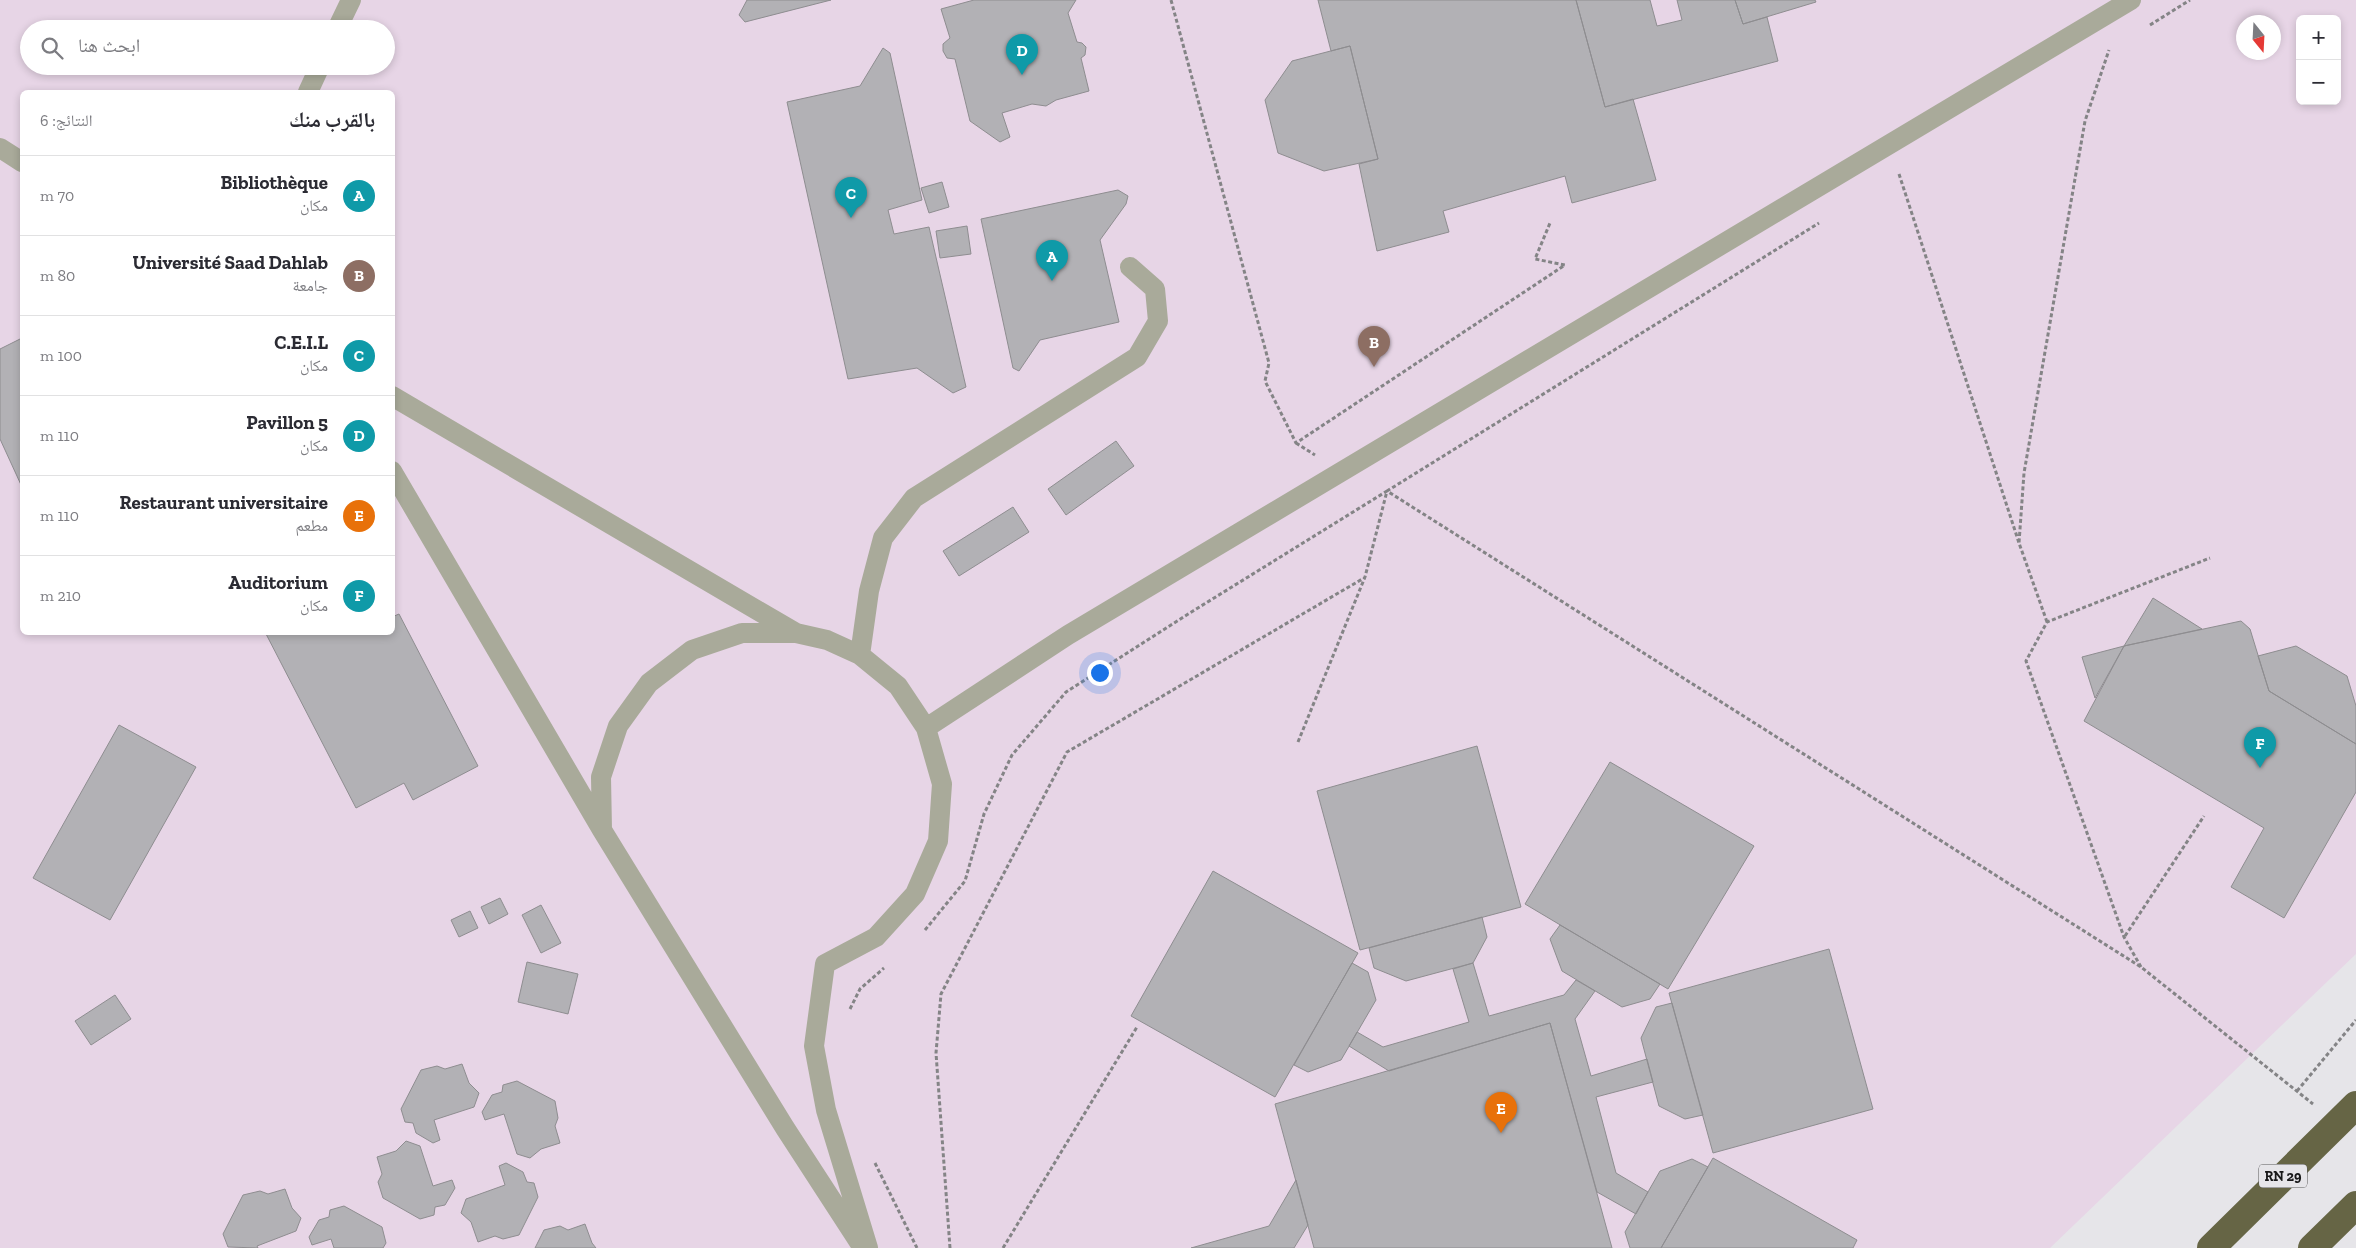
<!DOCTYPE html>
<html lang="ar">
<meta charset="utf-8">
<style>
body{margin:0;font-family:"Zilla Slab","Noto Naskh Arabic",serif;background:#f7f7f7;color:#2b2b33;direction:rtl}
.controls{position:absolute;right:15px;top:15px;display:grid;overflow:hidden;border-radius:8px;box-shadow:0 2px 8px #0003}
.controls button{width:45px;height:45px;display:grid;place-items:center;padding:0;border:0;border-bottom:1px solid #e1e1e2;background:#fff;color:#2b2b33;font:25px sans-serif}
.compass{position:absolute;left:2236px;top:15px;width:45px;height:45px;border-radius:50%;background:#fff;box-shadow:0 2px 8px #0003;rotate:162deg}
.you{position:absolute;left:1099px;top:672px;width:18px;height:18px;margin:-12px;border:4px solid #fff;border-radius:50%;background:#1a73e8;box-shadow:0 0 0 8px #1a73e833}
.badge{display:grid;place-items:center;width:32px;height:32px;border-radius:50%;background:#307977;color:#fff;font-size:16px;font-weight:700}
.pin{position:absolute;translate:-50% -41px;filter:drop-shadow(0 1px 2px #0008)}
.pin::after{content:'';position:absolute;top:26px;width:18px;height:15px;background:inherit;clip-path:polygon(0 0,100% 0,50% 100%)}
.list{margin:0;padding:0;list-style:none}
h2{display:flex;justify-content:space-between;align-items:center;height:65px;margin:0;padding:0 20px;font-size:21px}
h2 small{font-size:16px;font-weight:400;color:#7c7c81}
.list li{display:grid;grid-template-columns:32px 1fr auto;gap:15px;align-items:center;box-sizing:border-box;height:80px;padding:0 20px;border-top:1px solid #e1e1e2}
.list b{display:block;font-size:19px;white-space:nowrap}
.list p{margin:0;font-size:16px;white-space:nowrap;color:#7c7c81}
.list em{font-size:16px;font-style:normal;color:#7c7c81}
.icon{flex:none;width:28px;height:28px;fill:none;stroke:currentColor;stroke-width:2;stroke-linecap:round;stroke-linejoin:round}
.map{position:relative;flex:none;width:2356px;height:1248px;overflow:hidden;direction:ltr}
.search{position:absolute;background:#fff;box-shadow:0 2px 8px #0003;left:20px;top:20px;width:375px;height:55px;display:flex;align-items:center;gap:12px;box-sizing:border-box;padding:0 18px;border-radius:28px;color:#7c7c81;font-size:19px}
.panel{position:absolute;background:#fff;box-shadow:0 2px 8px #0003;left:20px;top:90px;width:375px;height:545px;border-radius:8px;direction:rtl}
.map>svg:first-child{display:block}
.education{fill:#e7d5e6;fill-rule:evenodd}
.building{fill:#b2b1b5;stroke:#8e8d90}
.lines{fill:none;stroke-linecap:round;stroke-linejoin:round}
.path{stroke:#848486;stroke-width:3;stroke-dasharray:4 2.5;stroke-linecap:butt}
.lane{stroke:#a9aa9a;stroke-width:20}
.highway{stroke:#666545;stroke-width:28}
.labels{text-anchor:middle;stroke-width:4;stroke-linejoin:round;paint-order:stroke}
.shield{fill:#e6e5e9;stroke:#565657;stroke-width:1}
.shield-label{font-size:14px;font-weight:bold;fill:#181819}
</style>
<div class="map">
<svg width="2356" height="1248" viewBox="0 0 2356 1248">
<rect width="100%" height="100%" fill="#e6e5e9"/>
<path class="education" d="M0 0H2356V954L2050 1248H0ZM2300 19H2337V101H2300ZM2244 22H2274V52H2244ZM29 29H386V66H29ZM22 92H392V632H22Z"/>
<path class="building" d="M747 0H831L745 22 739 15Z
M1076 0 1068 13 1077 42 1082 43 1086 47 1085 55 1081 58 1089 91 1056 100 1046 106 1032 104 1002 113 1010 137 1000 142 970 121 955 59 947 58 943 51V44L950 38 941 9 974 0Z
M1318 0H1576L1605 107 1633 99 1656 180 1572 203 1565 176 1443 211 1449 232 1377 251 1359 164 1378 159 1350 46 1331 51Z
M1576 0H1650L1657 26 1682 20 1677 0H1735L1743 24 1767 17 1778 61 1605 107Z
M1735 0H1815L1816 2 1743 24Z
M1350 46 1378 159 1324 171 1278 153 1265 100 1292 61Z
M883 48 890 53 922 200 888 210 894 234 929 227 966 387 953 393 917 368 848 379 787 102 860 86Z
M942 182 949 207 929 213 921 188Z
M1118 190 1128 196 1126 204 1100 240 1119 322 1040 340 1019 371 1013 368 981 219Z
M967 226 971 254 940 258 936 231Z
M22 338V487L0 439V349Z
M1116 441 1134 466 1066 515 1048 489Z
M1013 507 1029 532 959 576 943 551Z
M2153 598 2202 629 2124 646Z
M399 614 478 766 413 800 404 783 356 808 265 632H392V617Z
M2241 621 2250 629 2269 691 2356 744V792L2284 918 2231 887 2264 828 2084 721 2124 646Z
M2124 646 2095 698 2082 657Z
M2296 646 2347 676 2356 706V744L2269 691 2258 656Z
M119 725 196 767 110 920 33 878Z
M1477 746 1521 907 1360 950 1317 791Z
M1610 762 1754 846 1668 989 1525 904Z
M1213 871 1358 953 1275 1097 1131 1016Z
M500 898 508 914 489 924 481 907Z
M541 905 561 943 541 953 522 915Z
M470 911 478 928 459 937 451 920Z
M1482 917 1487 937 1473 963 1406 981 1374 968 1369 948Z
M1560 925 1660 984 1650 999 1622 1007 1562 971 1550 939Z
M1829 949 1873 1109 1713 1153 1669 993Z
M527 962 578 974 568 1014 518 1002Z
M1352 963 1368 972 1376 1000 1341 1060 1308 1072 1294 1065Z
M1473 963 1489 1016 1564 995 1576 980 1595 991 1575 1019 1591 1076 1647 1059 1653 1082 1596 1097 1616 1173 1648 1192 1636 1214 1597 1192 1550 1023 1389 1071 1349 1046 1357 1032 1383 1047 1469 1022 1453 969Z
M115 995 131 1019 91 1045 75 1021Z
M1672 1003 1703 1115 1685 1119 1659 1106 1641 1038 1656 1007Z
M1550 1023 1612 1248H1314L1275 1104Z
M462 1064 469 1083 479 1093 474 1107 434 1120 440 1140 433 1143 416 1133 413 1123 405 1122 401 1109 421 1070 437 1066 445 1069Z
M517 1081 555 1101 558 1118 555 1126 560 1143 541 1149 530 1158 517 1154 504 1114 485 1120 482 1112 492 1095 502 1092 503 1085Z
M406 1141 420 1146 433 1186 452 1180 455 1188 445 1205 435 1207 434 1215 420 1219 383 1198 378 1182 382 1174 377 1157 396 1151Z
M1713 1158 1857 1240 1853 1248H1661Z
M1692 1159 1708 1167 1661 1248H1630L1625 1232 1660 1171Z
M506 1163 523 1172 527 1182 534 1183 538 1197 519 1235 503 1239 495 1236 478 1242 471 1222 461 1213 466 1199 505 1185 499 1166Z
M1296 1180 1308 1225 1294 1248H1191L1269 1226Z
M285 1189 292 1208 301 1218 296 1231 257 1246 258 1248 228 1247 223 1234 243 1195 260 1191 268 1194Z
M344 1206 382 1227 386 1243 383 1248H334L331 1239 312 1245 309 1237 319 1220 329 1217 330 1210Z
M585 1224 592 1243 596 1248H535L544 1230 560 1226 568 1230Z"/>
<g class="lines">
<path class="path" d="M1171 0 1269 363 1265 381 1296 443 1565 265 1535 259 1550 223
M2150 25 2190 0
M1899 174 2019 543
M1296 443 1315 455
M2047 622 2019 543 2024 473 2085 121 2109 50
M1298 742 1365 577 1387 491 1819 223
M925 930 965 881 984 814 1012 755 1066 692 1193 611 1387 491 2141 967 2313 1104
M2125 936 2204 816
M2141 967 2124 937 2026 661 2047 622 2210 558
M850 1009 860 989 884 968
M2297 1091 2356 1020
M875 1163 917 1248
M950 1248 936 1053 941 994 1067 752 1364 578
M1003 1248 1137 1027"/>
<path class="lane" d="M337 29 351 0
M308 92 320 66
M0 148 22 162
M392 396 796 633
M392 471 602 830 785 1128 859 1242
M860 655 869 591 883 538 914 498 1137 357 1158 321 1155 289 1130 267
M926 728 1068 635 2131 0
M602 830 601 777 618 726 649 683 692 650 742 633H796L827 640 860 655 898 686 926 728 942 784 938 841 915 894 876 937 825 964 814 1046 826 1110 868 1248"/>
<path class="highway" d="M2211 1248 2356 1105
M2312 1248 2356 1205"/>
</g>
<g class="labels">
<rect class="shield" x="2259" y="1164.5" width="48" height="23" rx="4"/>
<g class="shield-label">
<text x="2283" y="1181">RN 29</text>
</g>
</g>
</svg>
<div class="controls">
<button>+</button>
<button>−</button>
</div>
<svg class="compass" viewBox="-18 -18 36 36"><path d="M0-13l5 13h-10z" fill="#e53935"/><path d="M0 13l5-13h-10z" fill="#7c7c81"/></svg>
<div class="you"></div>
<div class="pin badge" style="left:1052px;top:281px;background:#0f9aa8">A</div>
<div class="pin badge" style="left:1374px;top:367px;background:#8d6e63">B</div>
<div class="pin badge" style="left:851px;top:218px;background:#0f9aa8">C</div>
<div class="pin badge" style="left:1022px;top:75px;background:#0f9aa8">D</div>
<div class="pin badge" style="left:1501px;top:1133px;background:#e8710a">E</div>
<div class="pin badge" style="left:2260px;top:768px;background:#0f9aa8">F</div>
<div class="search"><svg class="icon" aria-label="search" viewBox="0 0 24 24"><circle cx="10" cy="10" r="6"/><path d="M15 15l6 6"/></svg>ابحث هنا</div>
<section class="panel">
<h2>بالقرب منك<small>النتائج: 6</small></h2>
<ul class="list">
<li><span class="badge" style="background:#0f9aa8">A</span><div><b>Bibliothèque</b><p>مكان</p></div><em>70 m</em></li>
<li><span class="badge" style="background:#8d6e63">B</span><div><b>Université Saad Dahlab</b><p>جامعة</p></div><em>80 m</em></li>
<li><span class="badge" style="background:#0f9aa8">C</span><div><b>C.E.I.L</b><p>مكان</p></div><em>100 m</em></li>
<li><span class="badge" style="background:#0f9aa8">D</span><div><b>Pavillon 5</b><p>مكان</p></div><em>110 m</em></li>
<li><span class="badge" style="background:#e8710a">E</span><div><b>Restaurant universitaire</b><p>مطعم</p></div><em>110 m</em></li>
<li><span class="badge" style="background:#0f9aa8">F</span><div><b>Auditorium</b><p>مكان</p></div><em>210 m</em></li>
</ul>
</section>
</div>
